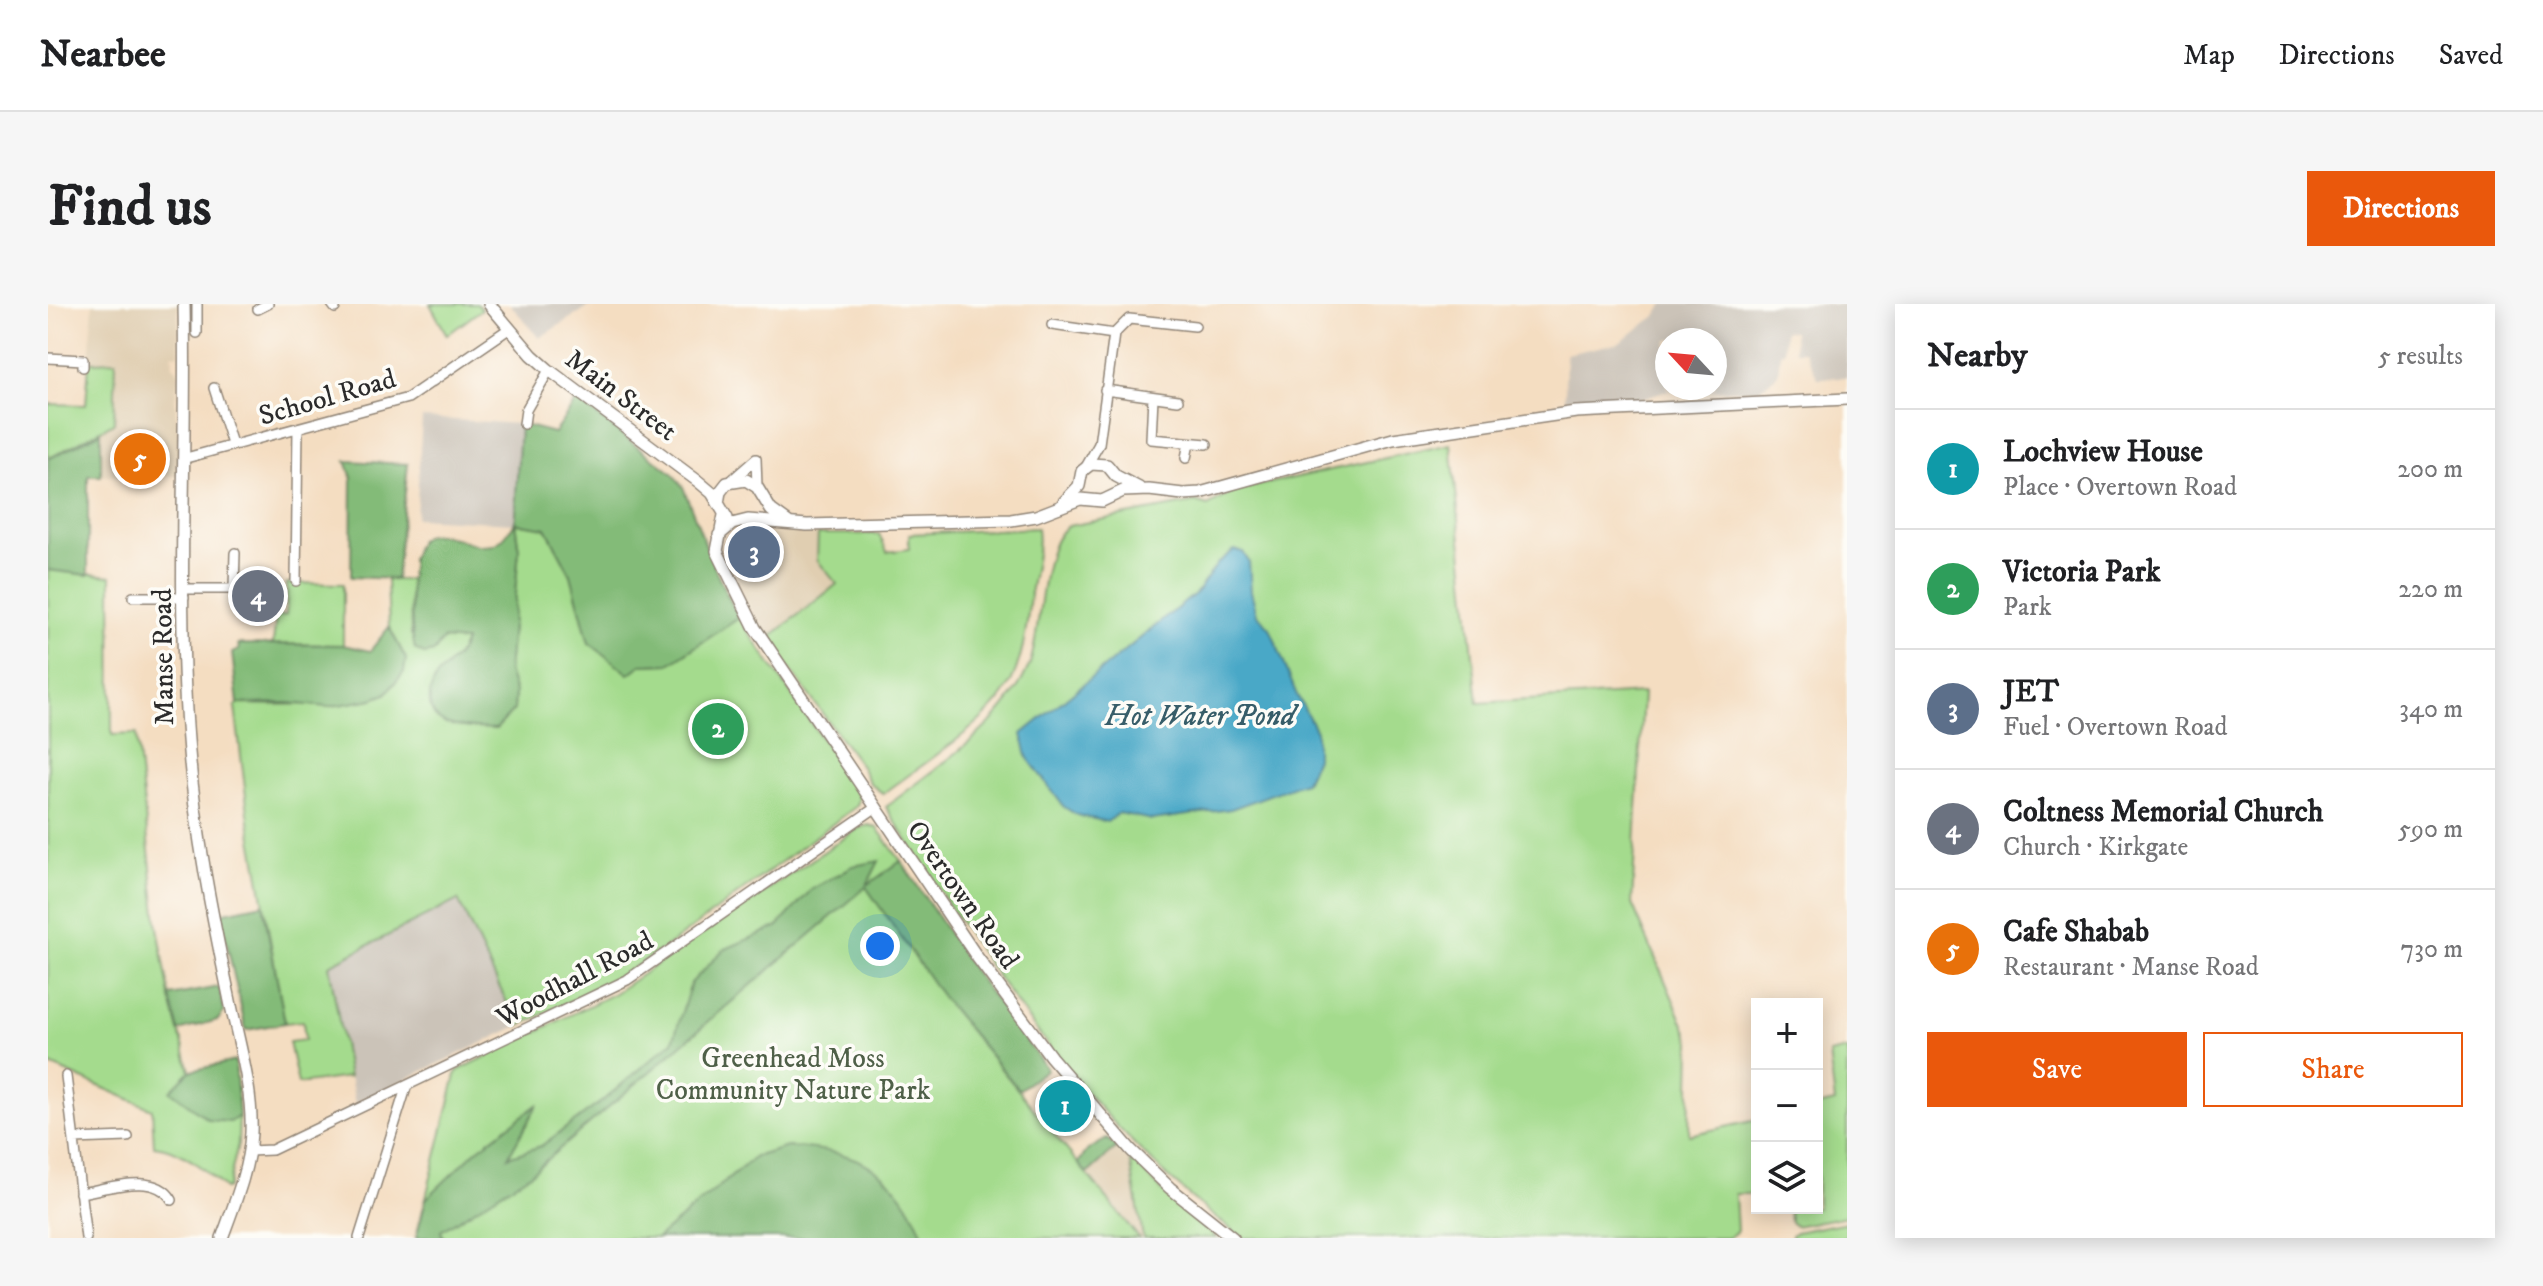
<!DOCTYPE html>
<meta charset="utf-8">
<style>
body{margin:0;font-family:"IM FELL DW Pica",serif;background:#f6f6f6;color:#202124}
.controls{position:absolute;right:24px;bottom:24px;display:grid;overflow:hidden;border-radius:0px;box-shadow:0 4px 20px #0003}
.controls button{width:72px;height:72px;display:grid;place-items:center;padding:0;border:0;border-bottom:2px solid #e0e0e0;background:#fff;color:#202124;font:40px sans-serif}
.compass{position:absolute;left:1607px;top:24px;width:72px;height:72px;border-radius:50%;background:#fff;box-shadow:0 4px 20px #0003;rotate:296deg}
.you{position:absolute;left:832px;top:642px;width:28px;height:28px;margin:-20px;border:6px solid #fff;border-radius:50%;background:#1a73e8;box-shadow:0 0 0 12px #1a73e833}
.badge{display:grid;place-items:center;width:52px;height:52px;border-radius:50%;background:#ea580c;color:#fff;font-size:26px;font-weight:700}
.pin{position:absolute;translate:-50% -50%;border:4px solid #fff;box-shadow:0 2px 8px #0006}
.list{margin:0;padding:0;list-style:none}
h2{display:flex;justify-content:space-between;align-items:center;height:104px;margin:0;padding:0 32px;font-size:34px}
h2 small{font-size:26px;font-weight:400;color:#757577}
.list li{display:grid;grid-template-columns:52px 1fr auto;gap:24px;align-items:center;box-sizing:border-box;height:120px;padding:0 32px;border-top:2px solid #e0e0e0}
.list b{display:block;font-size:30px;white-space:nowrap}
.list p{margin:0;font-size:26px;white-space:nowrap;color:#757577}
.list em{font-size:26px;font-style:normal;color:#757577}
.actions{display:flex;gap:16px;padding:24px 32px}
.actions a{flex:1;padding:18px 0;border:2px solid #ea580c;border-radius:0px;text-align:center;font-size:28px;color:#ea580c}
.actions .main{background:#ea580c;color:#fff}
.icon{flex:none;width:44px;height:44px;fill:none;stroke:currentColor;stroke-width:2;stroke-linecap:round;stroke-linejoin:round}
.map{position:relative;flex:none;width:1799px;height:934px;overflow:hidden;border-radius:0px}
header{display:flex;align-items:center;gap:48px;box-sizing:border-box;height:112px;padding:0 40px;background:#fff;border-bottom:2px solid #e0e0e0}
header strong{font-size:38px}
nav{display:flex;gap:44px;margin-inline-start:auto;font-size:28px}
.intro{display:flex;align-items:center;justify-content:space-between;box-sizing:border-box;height:192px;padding:0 48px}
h1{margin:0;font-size:56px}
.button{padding:20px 36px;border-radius:0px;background:#ea580c;color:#fff;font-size:28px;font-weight:700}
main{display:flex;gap:48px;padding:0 48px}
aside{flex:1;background:#fff;border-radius:0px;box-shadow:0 4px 20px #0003}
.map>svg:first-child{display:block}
.built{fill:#e0ceb1}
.industrial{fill:#cbc3b8;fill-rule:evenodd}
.green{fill:#a4db8d;stroke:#68835c;stroke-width:2}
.forest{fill:#83bb78;stroke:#577352;stroke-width:2}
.water{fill:#48a8c7;stroke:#3a6a79;stroke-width:2}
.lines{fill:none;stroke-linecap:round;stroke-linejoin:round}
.minor-casing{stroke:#908476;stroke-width:12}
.major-casing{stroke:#908476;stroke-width:14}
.minor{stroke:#fff;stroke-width:9}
.major{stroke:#fff;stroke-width:11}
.labels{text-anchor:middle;stroke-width:7;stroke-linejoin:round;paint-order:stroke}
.street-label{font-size:28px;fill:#2b2b2b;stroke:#fdfcf7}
.park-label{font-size:28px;fill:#4f6048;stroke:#fdfcf7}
.water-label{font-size:30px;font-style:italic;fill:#375d69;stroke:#fdfcf7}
</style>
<header>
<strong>Nearbee</strong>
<nav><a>Map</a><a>Directions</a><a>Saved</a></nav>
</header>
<div class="intro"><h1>Find us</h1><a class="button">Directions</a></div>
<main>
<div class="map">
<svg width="1799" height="934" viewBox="0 0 1799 934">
<rect width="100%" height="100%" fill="#fdfcf7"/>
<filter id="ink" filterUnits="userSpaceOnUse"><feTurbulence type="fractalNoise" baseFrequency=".0125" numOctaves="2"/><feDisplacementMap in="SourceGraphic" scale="16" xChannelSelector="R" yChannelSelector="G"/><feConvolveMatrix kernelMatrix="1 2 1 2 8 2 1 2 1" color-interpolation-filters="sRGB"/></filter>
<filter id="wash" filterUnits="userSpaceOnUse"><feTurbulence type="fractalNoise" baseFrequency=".006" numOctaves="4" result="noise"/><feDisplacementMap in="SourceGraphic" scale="32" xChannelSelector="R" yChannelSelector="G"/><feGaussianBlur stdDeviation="1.8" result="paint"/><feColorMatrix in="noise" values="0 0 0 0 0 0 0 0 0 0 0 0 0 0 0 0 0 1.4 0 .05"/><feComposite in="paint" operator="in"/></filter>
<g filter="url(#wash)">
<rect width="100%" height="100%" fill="#f4ddc1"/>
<path class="built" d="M45 0H130L131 50H124L125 62 131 69 127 96 128 111 134 131 131 172H53V128L66 119 68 58H41Z
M744 228 770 230 769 256 789 280 720 335 693 288 683 252 689 239 701 230Z
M1069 843 1082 855 1095 934H1091L1039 870Z"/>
<path class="industrial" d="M462 0H545L491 34Z
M1616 0H1799V73L1770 74 1756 47H1747L1746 27H1737L1736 46 1732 49 1730 70 1711 86 1616 87 1592 95H1517L1518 50 1570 39 1607 13ZM1667 36V84H1619V36Z
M374 114 472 120 467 219 368 214Z
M410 596 470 722 307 799 281 661Z"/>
<path class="green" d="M382 0H429L434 5 399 31Z
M68 57 66 119 0 155V100L38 101 41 58Z
M1403 140 1430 399 1595 389 1584 600 1643 737 1641 831 1709 816V890H1687L1689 927 1680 934H1195C1042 825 937 659 838 503 889 462 954 425 981 362 994 330 991 238 1020 222L1148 198 1160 202 1189 186Z
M467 219 498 224 523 271 541 339 592 361 621 360 691 314 808 485 811 495 809 502 621 641 557 682 470 722 410 596 281 661 301 773 250 780 241 738 257 736 255 717 237 719 201 517 187 403 190 400C235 402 279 400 325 395L358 355 341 323 339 276H362L363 331 386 348 395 335 417 337 410 354 390 372 396 419 448 425 466 405 467 389 460 367 471 246Z
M989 224C992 248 985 268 982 291 979 323 975 359 958 387 938 420 868 465 835 490L822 479 812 461 720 335 789 280 769 256 770 230H831L839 248 861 245V230Z
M0 266 63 272 64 431 88 430 109 618 122 692 142 767 123 787 160 815 182 818 191 812 190 840 180 884 177 885C157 866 135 845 106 842L104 805 0 760Z
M239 279 295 280V341L225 340 228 312 238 311Z
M821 521 829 524 853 557 819 583 895 694 1091 934H368L409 767 565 690 811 524Z
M1799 746V912L1747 922 1742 918 1741 904H1769V802L1787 798 1781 750Z
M1082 855 1134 906 1169 934H1095Z
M1799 918V934H1744V931L1748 928Z"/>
<path class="forest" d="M529 96 624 169 635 183 670 272 691 314 621 360 593 361 581 370 541 339 523 271 498 224 467 219 471 246 460 367 467 389 466 406 448 425C433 424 411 425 397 419 377 411 379 386 390 371 402 356 408 359 417 337L395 335 386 348 376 350 367 345C363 329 364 313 363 297 354 176 423 262 452 237 457 233 465 223 467 217 469 210 468 200 468 193 469 168 471 144 472 120L506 129Z
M53 128V172H40V271L0 266V155Z
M298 157 360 160 348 275 303 273 304 174Z
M341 323 358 355 356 368 338 390 325 395 279 403 240 399 190 400 184 349 191 346 190 340 295 341 322 347Z
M831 557 819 581 853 557 924 665 999 765 971 786 895 694 818 583 482 870 393 927 395 934H368L378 895 429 846 490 800 460 853 493 842 553 798 625 737 643 679 675 646 729 623 763 586 805 562Z
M215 600 237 719 198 726 172 609Z
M171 683 176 708 170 716 131 727 122 692Z
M187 757 191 812 182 818 161 816 122 787 142 767Z
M1059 835 1069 843 1039 870 1030 859 1040 846Z
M739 843C811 845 850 866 876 934H609L707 853Z"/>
<path class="water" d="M1186 246 1195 248 1201 258 1203 287 1209 310 1222 324 1248 389 1268 427V454L1257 478 1183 505 1104 516 1071 509 1059 518 1029 511 1016 503 979 453 974 430 1148 289 1170 259Z"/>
</g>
<g filter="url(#ink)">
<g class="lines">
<defs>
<path id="minor" d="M149 0V29
M284 0 287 4
M210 5 220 0
M1004 21 1066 30
M0 54 35 56V63
M166 84 184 140
M1057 86 1130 96
M1105 93 1103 135 1159 140
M476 120 478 106 501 66
M138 154 360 94 462 24
M1138 154 1141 139
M708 155 709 183
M1038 163 1051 140 1066 30 1081 15 1147 22
M684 176 708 155
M248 277 250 124
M136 285H186L187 249
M85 293H136
M18 772 38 934
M26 835 80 833
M201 847 224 846 579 676 827 504
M32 889C59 885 107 867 124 896
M311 934 358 784"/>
<path id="major" d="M136 0C139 149 128 299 141 448 148 530 164 611 181 692 190 737 205 784 203 829 201 865 186 901 174 934
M441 0 484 51 501 66 651 178 664 189 679 214
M670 199 672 188 679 179 698 176 709 183 723 206 741 219
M1015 199 1031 182 1034 167 1043 160 1059 161 1068 172 1091 184
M676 211 669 247 707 324 929 653 1003 753 1083 846 1122 884 1185 934
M671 231 684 220 700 216 759 221 963 216 988 212 1032 195 1054 197 1075 187 1101 186 1135 190 1152 189 1345 135 1528 108 1799 95"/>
</defs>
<use href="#minor" class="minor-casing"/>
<use href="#major" class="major-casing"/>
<use href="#minor" class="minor"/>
<use href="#major" class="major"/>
</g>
</g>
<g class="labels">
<g class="street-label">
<text transform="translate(574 90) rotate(37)" y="10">Main Street</text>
<text transform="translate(279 92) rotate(-16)" y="10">School Road</text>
<text transform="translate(114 353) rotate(-91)" y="10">Manse Road</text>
<text transform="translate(916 590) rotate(55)" y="10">Overtown Road</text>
<text transform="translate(526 674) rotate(-28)" y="10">Woodhall Road</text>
</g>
<g class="park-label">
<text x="745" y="763">Greenhead Moss<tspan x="745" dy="32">Community Nature Park</tspan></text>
</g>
<g class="water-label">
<text x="1152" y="421">Hot Water Pond</text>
</g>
</g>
</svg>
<div class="controls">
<button>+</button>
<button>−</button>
<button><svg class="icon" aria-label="layers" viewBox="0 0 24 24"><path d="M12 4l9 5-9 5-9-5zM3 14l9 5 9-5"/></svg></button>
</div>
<svg class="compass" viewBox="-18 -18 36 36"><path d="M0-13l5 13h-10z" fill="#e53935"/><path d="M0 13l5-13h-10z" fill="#757577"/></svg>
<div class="you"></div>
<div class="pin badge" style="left:1017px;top:802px;background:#0f9aa8">1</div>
<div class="pin badge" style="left:670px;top:425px;background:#2e9e5b">2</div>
<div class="pin badge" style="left:706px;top:248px;background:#5c6f8a">3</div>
<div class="pin badge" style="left:210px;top:292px;background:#6b7280">4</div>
<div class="pin badge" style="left:92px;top:155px;background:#e8710a">5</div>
</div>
<aside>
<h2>Nearby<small>5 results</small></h2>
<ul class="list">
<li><span class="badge" style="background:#0f9aa8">1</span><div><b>Lochview House</b><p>Place · Overtown Road</p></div><em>200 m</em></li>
<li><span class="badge" style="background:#2e9e5b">2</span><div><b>Victoria Park</b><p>Park</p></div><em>220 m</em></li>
<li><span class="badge" style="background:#5c6f8a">3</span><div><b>JET</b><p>Fuel · Overtown Road</p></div><em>340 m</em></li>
<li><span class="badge" style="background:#6b7280">4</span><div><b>Coltness Memorial Church</b><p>Church · Kirkgate</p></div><em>590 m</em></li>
<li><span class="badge" style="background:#e8710a">5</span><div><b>Cafe Shabab</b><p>Restaurant · Manse Road</p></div><em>730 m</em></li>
</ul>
<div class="actions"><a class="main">Save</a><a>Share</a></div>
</aside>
</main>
